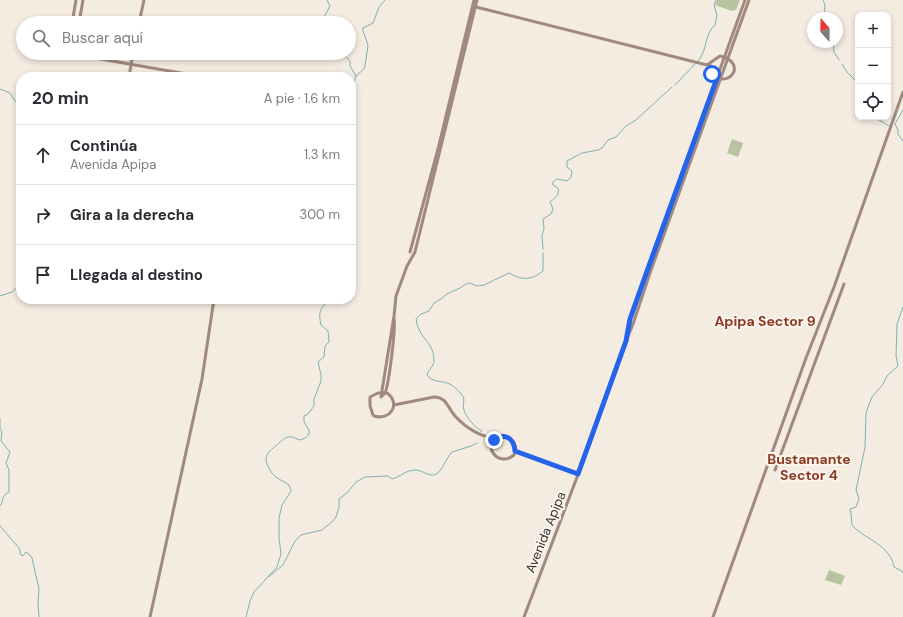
<!DOCTYPE html>
<html lang="es">
<meta charset="utf-8">
<style>
body{margin:0;font-family:"DM Sans",sans-serif;background:#f2f2f3;color:#2b2b33}
.controls{position:absolute;right:12px;top:12px;display:grid;overflow:hidden;border-radius:8px;box-shadow:0 2px 6px #0003}
.controls button{width:36px;height:36px;display:grid;place-items:center;padding:0;border:0;border-bottom:1px solid #e1e1e2;background:#fff;color:#2b2b33;font:20px sans-serif}
.compass{position:absolute;left:807px;top:12px;width:36px;height:36px;border-radius:50%;background:#fff;box-shadow:0 2px 6px #0003;rotate:340deg}
.stop{position:absolute;width:12px;height:12px;margin:-9px;border:3px solid #2563eb;border-radius:50%;background:#fff}
.stop.end{background:#2563eb;border-color:#fff;box-shadow:0 1px 4px #0008}
.list{margin:0;padding:0;list-style:none}
h2{display:flex;justify-content:space-between;align-items:center;height:52px;margin:0;padding:0 16px;font-size:17px}
h2 small{font-size:13px;font-weight:400;color:#7c7c81}
.list li{display:grid;grid-template-columns:26px 1fr auto;gap:12px;align-items:center;box-sizing:border-box;height:60px;padding:0 16px;border-top:1px solid #e1e1e2}
.list b{display:block;font-size:15px;white-space:nowrap}
.list p{margin:0;font-size:13px;white-space:nowrap;color:#7c7c81}
.list em{font-size:13px;font-style:normal;color:#7c7c81}
.icon{flex:none;width:22px;height:22px;fill:none;stroke:currentColor;stroke-width:2;stroke-linecap:round;stroke-linejoin:round}
.map{position:relative;flex:none;width:903px;height:617px;overflow:hidden}
.search{position:absolute;background:#fff;box-shadow:0 2px 6px #0003;left:16px;top:16px;width:340px;height:44px;display:flex;align-items:center;gap:10px;box-sizing:border-box;padding:0 14px;border-radius:22px;color:#7c7c81;font-size:15px}
.panel{position:absolute;background:#fff;box-shadow:0 2px 6px #0003;left:16px;top:72px;width:340px;height:232px;border-radius:16px}
.map>svg:first-child{display:block}
.green{fill:#b8c4a0}
.lines{fill:none;stroke-linecap:round;stroke-linejoin:round}
.stream{stroke:#7fb0b2;stroke-width:1}
.secondary{stroke:#a18a7d;stroke-width:3}
.route{stroke:#2563eb;stroke-width:5}
.labels{text-anchor:middle;stroke-width:4;stroke-linejoin:round;paint-order:stroke}
.street-label{font-size:13px;fill:#3b302b;stroke:#fbf5ee}
.neighbourhood-label{font-size:14px;font-weight:bold;fill:#8c3b22;stroke:#fbf5ee}
</style>
<div class="map">
<svg width="903" height="617" viewBox="0 0 903 617">
<rect width="100%" height="100%" fill="#f4ebe1"/>
<path class="green" d="M717 0H740L736 10 732 11 715 5Z
M732 139 743 143 738 157 727 153Z
M829 570 845 576 841 585 825 580Z"/>
<g class="lines">
<path class="stream" d="M823 0 825 5 824 18
M324 23V17L330 6 327 0
M833 42 834 52 839 60
M342 53 350 61V66L356 76 351 90
M698 61C708 50 704 34 715 25L717 15 714 5 716 0
M842 64 847 72 858 83
M356 76 364 69 365 66 368 45 363 31V28L373 23 379 7 385 0
M675 85 696 63
M0 89 10 93 15 101 20 106 21 136
M903 110 895 124 898 130V134L903 141
M874 117 889 126
M351 122V124
M543 249 542 236 544 228 543 219 551 214 553 209 550 202C554 198 560 197 558 188L553 185 552 183 557 179 567 181 571 177 572 171 567 167V161L582 153 598 150 602 148 608 140 616 137 626 126 636 120 672 87
M0 296 12 292 21 284
M903 307 897 324 896 356 898 366 887 376 883 384 872 397 868 407 866 413 865 447 856 490 859 499 856 507 850 509 851 514 852 525C862 537 881 542 889 555 892 558 893 563 894 567L902 571 903 573
M0 419V429L2 432 1 441 10 452 6 463 9 470V492C0 497 5 499 0 506
M481 432 482 431C476 429 465 416 464 410 462 404 466 399 462 395 459 391 452 384 447 383 441 381 432 382 427 375 428 370 434 366 434 361 435 342 418 339 416 319L421 314 429 311 434 303 441 299 447 294 460 288 466 284 470 283 477 286 484 285 509 273C521 280 531 281 543 271V253
M0 526 19 548 21 555 23 556 26 552 29 554 32 558 39 589 38 602 39 617
M268 577 283 565 295 541 301 535 322 530 333 521 336 517 339 507V499L347 493 356 482 365 477 385 476H388L392 479C400 477 406 470 415 470 424 470 430 479 438 473 444 467 446 458 452 452L471 446 477 443
M246 617 250 601 254 592 277 567 281 554 279 537V518L282 505 291 491 289 485C282 480 274 478 270 470 260 454 271 451 280 442 283 440 284 438 288 437 292 436 296 439 300 440 306 438 310 436 309 430L304 422V416L308 414 314 406V399L321 381V375L318 362 324 357 325 346 329 342 328 331 321 325C318 312 320 308 330 299"/>
<path class="secondary" d="M476 7 707 65 720 56C746 62 732 86 715 77 710 73 709 69 710 63
M72 23 76 0
M79 23 83 0
M139 23 144 0
M20 45H23
M66 53 204 77
M129 77 133 53
M410 252 438 149 474 0
M627 335 630 319 646 274 745 0
M378 393H387C401 403 391 421 374 416L373 415 370 406V397Z
M381 397 394 316 396 296 407 266 415 252 477 0
M381 397C382 396 385 393 385 393 389 384 396 327 394 318
M394 405 434 397C447 397 448 409 456 417 466 428 482 438 497 438
M503 437C512 438 518 446 514 455 497 469 479 442 503 437Z
M515 451 578 474
M775 470 844 284
M150 617 202 379 214 299
M524 617 590 443 619 359 633 324 650 273 749 0
M713 617 806 358 834 287 903 92"/>
</g>
<g class="lines">
<path class="route" d="M494 440C506 432 514 439 515 451L578 474 626 341 630 319 646 274 717 78 712 74"/>
</g>
<g class="labels">
<g class="street-label">
<text transform="translate(545 532) rotate(-68)" y="5">Avenida Apipa</text>
</g>
<g class="neighbourhood-label">
<text x="765" y="326">Apipa Sector 9</text>
<text x="809" y="464">Bustamante<tspan x="809" dy="16">Sector 4</tspan></text>
</g>
</g>
</svg>
<div class="controls">
<button>+</button>
<button>−</button>
<button><svg class="icon" aria-label="locate" viewBox="0 0 24 24"><circle cx="12" cy="12" r="6"/><path d="M12 2v4M12 18v4M2 12h4M18 12h4"/></svg></button>
</div>
<svg class="compass" viewBox="-18 -18 36 36"><path d="M0-13l5 13h-10z" fill="#e53935"/><path d="M0 13l5-13h-10z" fill="#7c7c81"/></svg>
<div class="stop" style="left:712px;top:74px"></div>
<div class="stop end" style="left:494px;top:440px"></div>
<div class="search"><svg class="icon" aria-label="search" viewBox="0 0 24 24"><circle cx="10" cy="10" r="6"/><path d="M15 15l6 6"/></svg>Buscar aquí</div>
<section class="panel">
<h2>20 min<small>A pie · 1.6 km</small></h2>
<ul class="list">
<li><svg class="icon" aria-label="ahead" viewBox="0 0 24 24"><path d="M12 20V5M6 11l6-6 6 6"/></svg><div><b>Continúa</b><p>Avenida Apipa</p></div><em>1.3 km</em></li>
<li><svg class="icon" aria-label="right" viewBox="0 0 24 24"><path d="M7 20v-9h11M14 6l5 5-5 5"/></svg><div><b>Gira a la derecha</b></div><em>300 m</em></li>
<li><svg class="icon" aria-label="arrive" viewBox="0 0 24 24"><path d="M6 21V4h12l-3 4 3 4H6"/></svg><div><b>Llegada al destino</b></div></li>
</ul>
</section>
</div>
